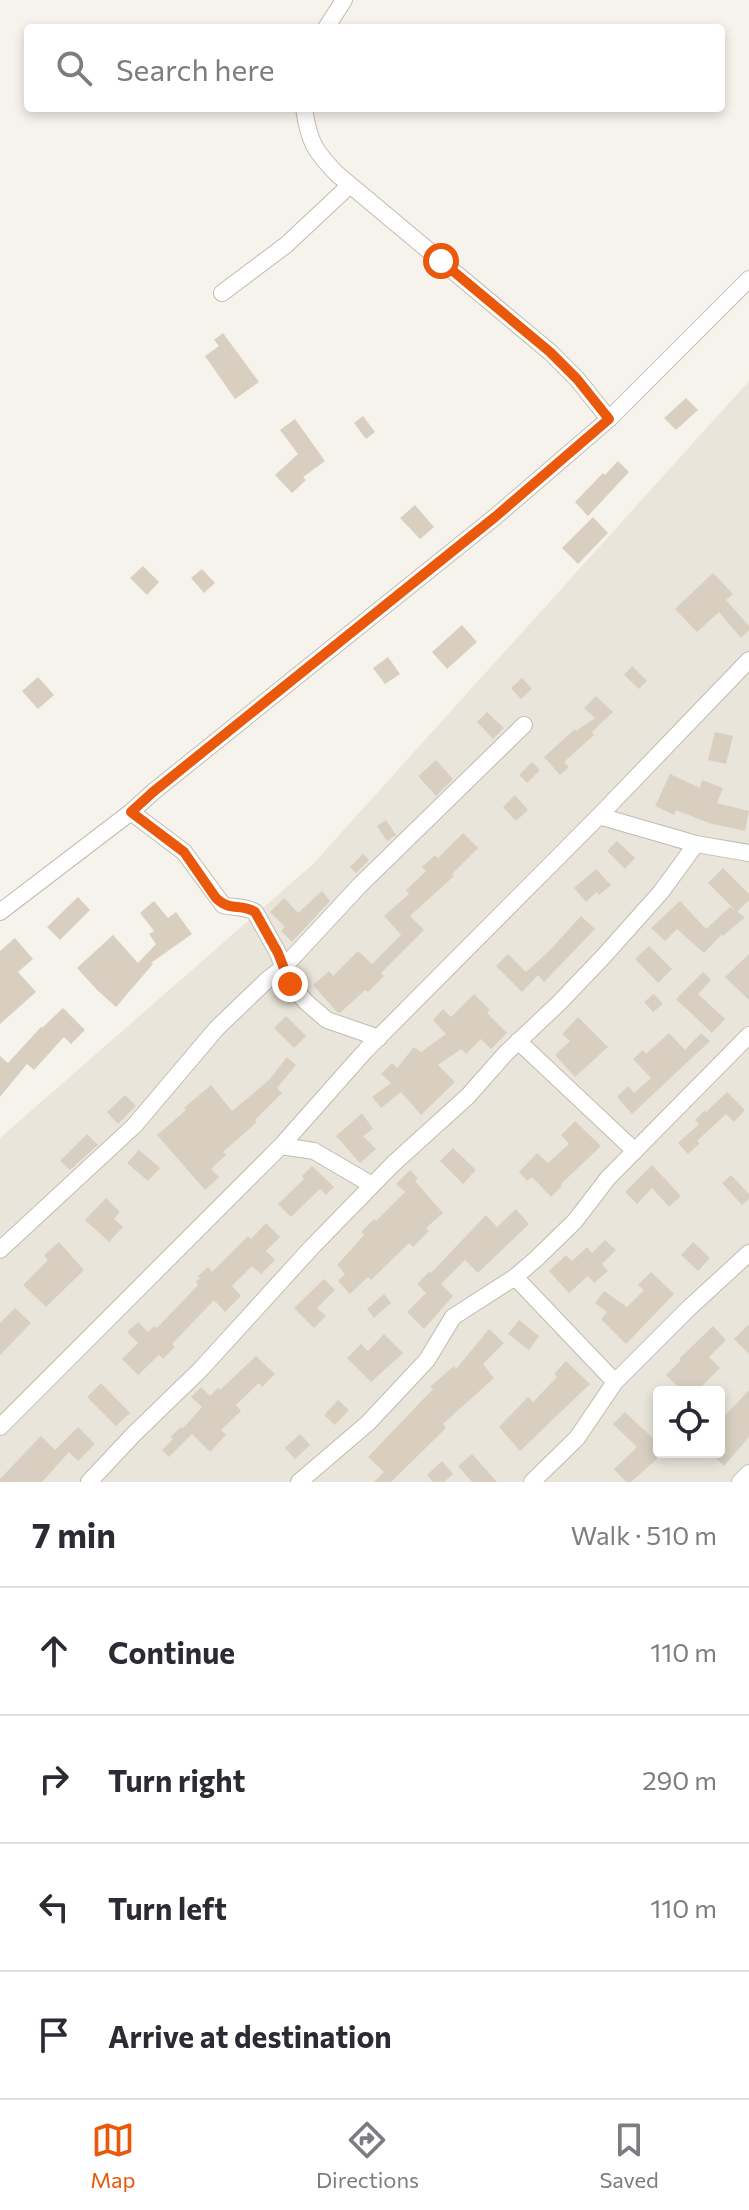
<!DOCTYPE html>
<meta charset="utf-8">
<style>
body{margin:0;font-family:Commissioner,sans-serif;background:#f2f2f3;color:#2b2b33}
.controls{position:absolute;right:24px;bottom:24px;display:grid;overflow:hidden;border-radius:8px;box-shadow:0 4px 12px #0003}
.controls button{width:72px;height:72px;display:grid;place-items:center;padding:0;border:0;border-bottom:2px solid #e1e1e2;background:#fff;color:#2b2b33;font:40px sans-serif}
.stop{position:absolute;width:24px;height:24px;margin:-18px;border:6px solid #ea580c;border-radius:50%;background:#fff}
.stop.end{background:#ea580c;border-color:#fff;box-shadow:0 2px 8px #0008}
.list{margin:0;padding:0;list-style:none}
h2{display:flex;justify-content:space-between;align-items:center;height:104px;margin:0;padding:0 32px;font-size:34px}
h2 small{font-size:26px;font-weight:400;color:#7c7c81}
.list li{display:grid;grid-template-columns:52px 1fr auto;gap:24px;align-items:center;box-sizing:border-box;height:128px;padding:0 32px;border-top:2px solid #e1e1e2}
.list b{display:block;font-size:30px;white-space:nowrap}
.list em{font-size:26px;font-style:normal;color:#7c7c81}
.icon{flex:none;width:44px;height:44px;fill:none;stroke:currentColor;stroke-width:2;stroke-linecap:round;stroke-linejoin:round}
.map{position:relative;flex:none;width:749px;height:1482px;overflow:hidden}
.search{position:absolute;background:#fff;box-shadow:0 4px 12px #0003;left:24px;right:24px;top:24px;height:88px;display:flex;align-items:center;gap:20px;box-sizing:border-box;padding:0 28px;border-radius:8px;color:#7c7c81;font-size:30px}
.sheet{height:616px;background:#fff}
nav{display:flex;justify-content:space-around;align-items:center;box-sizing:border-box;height:112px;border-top:2px solid #e1e1e2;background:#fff;font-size:22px;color:#7c7c81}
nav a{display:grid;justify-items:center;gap:4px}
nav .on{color:#ea580c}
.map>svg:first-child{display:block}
.residential{fill:#eae5da;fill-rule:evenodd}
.building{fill:#d8cfc1}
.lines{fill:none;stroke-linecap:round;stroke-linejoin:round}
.street-casing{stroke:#c2bbae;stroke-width:18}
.street{stroke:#fff;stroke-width:16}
.route{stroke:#ea580c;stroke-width:10}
</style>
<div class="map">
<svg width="749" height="1482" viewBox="0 0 749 1482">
<rect width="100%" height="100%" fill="#f6f3ec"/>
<path class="residential" d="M749 381V1482H0V1138L312 865ZM659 1392H719V1452H659Z"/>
<path class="building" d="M223 333 259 382 235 399 205 356 219 346 214 340Z
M686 398 698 410 676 430 664 418Z
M363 416 375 432 366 439 354 423Z
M295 419 325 461 303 477 306 480 292 493 275 475 298 454 280 430Z
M618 461 629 472 588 516 575 502 603 473 605 475Z
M415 505 434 527 420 539 400 518Z
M593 517 608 533 578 564 562 548Z
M143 566 159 582 147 595 130 578Z
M202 569 215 583 204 593 191 578Z
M713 573 733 594 726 600 749 626V630L741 638 719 612 697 632 675 609Z
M462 625 477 642 447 669 432 652Z
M388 657 400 674 385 684 373 668Z
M632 666 647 681 639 689 624 675Z
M38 677 54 695 38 709 22 691Z
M522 678 532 689 521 699 511 688Z
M596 696 613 712 592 732 594 735 564 762 569 767 560 775 544 757 575 729 576 731 595 718 584 708Z
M487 712 504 728 493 739 477 722Z
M715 732 733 736 726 764 708 760Z
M436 760 453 779 436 796 418 776Z
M532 762 540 770 527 783 519 775Z
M670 774 700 788 702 780 723 788 717 803 749 811 745 831 709 823 676 810 674 815 655 806Z
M515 795 528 810 516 821 503 807Z
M386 820 396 835 387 841 377 826Z
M463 833 478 848 452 874 454 876 410 916 424 930 381 973 384 976 368 992 365 990 340 1013 337 1012 313 985 329 971 333 976 358 951 372 964 401 935 384 916 409 894 406 890 426 871 422 867 435 855 438 858Z
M617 841 635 858 625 869 607 851Z
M363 854 369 860 356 873 350 867Z
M723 868 749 894V900L737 912 708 883Z
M596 869 611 885 599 895 597 892 586 902 574 888Z
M322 891 330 901 292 942 281 931 285 927 270 912 284 898 298 913Z
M78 897 90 910 60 940 47 927Z
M154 901 168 918 176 912 192 934 151 963 153 964 116 1007 97 990 77 968 113 935 138 963 156 944 149 934 154 931 140 913Z
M680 901 706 929 730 907 745 917 723 936 722 934 704 953 677 929 665 941 651 928Z
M581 916 595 929 544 982 538 975 522 992 496 966 508 954 526 972 549 951Z
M15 938 33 959 18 972 36 992 0 1024V951Z
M649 946 672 969 658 983 635 959Z
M749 954V1000L725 977Z
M703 972 711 980 698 994 725 1019 712 1033 676 999Z
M474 994 490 1010 487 1013 507 1033 491 1049 481 1039 466 1054 461 1049 438 1065 455 1082 421 1115 401 1092 381 1108 372 1097 391 1083 381 1074 392 1063 397 1068 414 1047 421 1052 446 1034 433 1020 443 1009 451 1017Z
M654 994 663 1004 653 1012 644 1002Z
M63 1008 85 1030 71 1044 64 1037 34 1070 27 1064 0 1097V1056L8 1063 41 1027 42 1028Z
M286 1016 306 1036 294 1048 274 1028Z
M578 1017 608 1047 575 1077 555 1055 570 1041 562 1034Z
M669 1033 685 1050 701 1033 710 1041 632 1114 617 1097 628 1086 634 1093 651 1078 633 1059 643 1050 646 1054Z
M287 1057 296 1065 277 1088 282 1093 255 1120 257 1122 223 1152 226 1155 211 1169 219 1177 205 1190 157 1135 186 1110 184 1108 211 1085 232 1111 269 1080Z
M727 1092 745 1110 734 1122 726 1114 697 1141 700 1143 688 1154 678 1143 699 1124 695 1120 705 1110 706 1112Z
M125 1095 136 1106 118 1124 107 1112Z
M362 1113 373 1129 363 1136 376 1149 360 1163 336 1136Z
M575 1121 601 1146 561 1184 562 1186 551 1197 532 1177 527 1181 519 1172 537 1153 548 1163 569 1144 561 1135Z
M87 1134 98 1145 70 1170 60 1161Z
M453 1148 476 1170 463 1184 440 1161Z
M139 1150 160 1168 148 1181 127 1163Z
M652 1165 681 1196 669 1207 652 1188 637 1204 625 1192Z
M312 1166 334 1187 326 1195 320 1189 291 1217 278 1204 304 1179 302 1176Z
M410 1170 418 1178 415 1181 443 1213 426 1228 429 1231 413 1247 409 1243 371 1280 368 1277 350 1294 338 1281 345 1274 337 1265 364 1235 361 1232 374 1219 376 1221 405 1192 396 1184Z
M731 1175 749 1194V1199L742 1205 722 1183Z
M106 1198 120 1212 114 1219 123 1227 109 1242 85 1220Z
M516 1209 529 1224 478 1273 465 1260 441 1284 453 1296 424 1329 407 1312 426 1293 417 1284 429 1272 431 1273 486 1215 497 1227Z
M266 1223 280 1237 266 1251 275 1260 261 1274 252 1266 232 1286 241 1296 225 1312 214 1300 172 1344 175 1347 163 1359 159 1355 138 1375 122 1359 138 1343 127 1332 138 1322 148 1332 154 1326 157 1328 198 1285 196 1282 200 1278 198 1276 208 1267 212 1272 248 1236 251 1239Z
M605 1240 616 1250 602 1264 608 1271 594 1283 588 1276 569 1293 549 1271 566 1255 572 1261 587 1247 592 1253Z
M59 1242 84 1270 46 1307 23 1285 48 1260 44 1255Z
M693 1242 710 1258 698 1271 681 1255Z
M651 1272 674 1294 626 1344 601 1319 607 1312 595 1303 604 1291 627 1307 644 1290 638 1285Z
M324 1279 335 1290 317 1308 326 1316 314 1328 294 1308Z
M384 1294 391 1303 374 1318 367 1309Z
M15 1308 31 1323 0 1355V1323Z
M519 1320 539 1336 529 1350 508 1334Z
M749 1324V1354L734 1339Z
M713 1326 726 1340 709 1357 720 1368 702 1386 707 1392H683L666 1375 681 1360 679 1359Z
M489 1329 504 1343 483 1364 494 1378 443 1424 446 1428 391 1482H374L384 1472 368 1457 433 1389 430 1387 454 1366 456 1369Z
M384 1334 403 1353 371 1382 347 1358 361 1344 368 1351Z
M256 1356 275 1374 262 1387 259 1383 236 1405 241 1411 221 1430 226 1435 210 1452 192 1434 169 1457 162 1450 173 1439 170 1437 181 1427 183 1428 202 1407 191 1397 201 1387 210 1396 218 1388 220 1390Z
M566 1361 590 1384 520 1451 499 1427 528 1397 533 1402 557 1377 554 1374Z
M101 1383 130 1413 116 1426 87 1397Z
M749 1390V1437L724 1466 709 1452H719V1422Z
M338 1400 349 1410 335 1425 324 1415Z
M625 1412 659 1444V1457L631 1482H626L614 1469 637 1447 613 1424Z
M78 1427 95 1444 78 1461 69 1452 42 1482H0V1479L41 1436 55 1450Z
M300 1434 310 1445 295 1459 285 1448Z
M472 1454 497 1482H472L458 1466Z
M442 1461 453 1474 444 1482H433L427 1475Z"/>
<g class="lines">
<defs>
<path id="street" d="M326 28 344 0
M304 108C309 142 314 150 337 174L550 352 577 379 609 419
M222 293 286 245 349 186
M131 812 184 852 223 905C233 908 245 906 255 912L278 953 290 984 306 1002 327 1020 379 1038
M599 816 696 844 749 853
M0 912 131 812 153 792 495 517 609 419 749 279
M518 1041 635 1151
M281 1146 314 1151 372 1185
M0 1250 134 1126 217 1028 267 980 283 968 360 885 524 725
M515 1277 615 1382
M0 1427 281 1146 366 1050 599 816 749 660
M89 1482 134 1434 201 1369 312 1247 393 1164 468 1096 505 1054 559 1003 603 957 661 892 696 844
M299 1482 368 1423 427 1360 453 1317 515 1277 536 1259 575 1221 608 1178 749 1035
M532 1482 577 1438 615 1382 689 1308 749 1253
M740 1482 749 1473"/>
</defs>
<use href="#street" class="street-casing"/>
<use href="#street" class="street"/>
</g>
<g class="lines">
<path class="route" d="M290 984 278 953 255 912C241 903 230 912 216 898L184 852 131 812 153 792 495 517 609 419 577 379 550 352 441 261"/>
</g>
</svg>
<div class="controls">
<button><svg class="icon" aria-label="locate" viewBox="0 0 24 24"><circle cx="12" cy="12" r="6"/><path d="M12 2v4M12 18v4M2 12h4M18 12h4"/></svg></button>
</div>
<div class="stop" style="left:441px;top:261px"></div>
<div class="stop end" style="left:290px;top:984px"></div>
<div class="search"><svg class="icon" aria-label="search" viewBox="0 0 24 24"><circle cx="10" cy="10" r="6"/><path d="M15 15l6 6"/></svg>Search here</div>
</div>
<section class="sheet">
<h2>7 min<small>Walk · 510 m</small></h2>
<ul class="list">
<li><svg class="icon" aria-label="ahead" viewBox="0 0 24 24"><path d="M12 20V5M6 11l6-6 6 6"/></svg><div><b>Continue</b></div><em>110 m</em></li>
<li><svg class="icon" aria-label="right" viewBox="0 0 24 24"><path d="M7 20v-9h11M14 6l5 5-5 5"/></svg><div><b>Turn right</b></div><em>290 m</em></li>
<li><svg class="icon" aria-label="left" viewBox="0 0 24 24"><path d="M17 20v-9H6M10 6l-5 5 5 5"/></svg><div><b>Turn left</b></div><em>110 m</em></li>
<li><svg class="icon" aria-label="arrive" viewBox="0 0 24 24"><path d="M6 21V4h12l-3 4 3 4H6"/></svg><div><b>Arrive at destination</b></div></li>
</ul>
</section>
<nav>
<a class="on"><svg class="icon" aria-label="map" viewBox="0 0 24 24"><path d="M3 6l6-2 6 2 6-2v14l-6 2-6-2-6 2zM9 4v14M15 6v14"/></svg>Map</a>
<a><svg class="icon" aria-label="directions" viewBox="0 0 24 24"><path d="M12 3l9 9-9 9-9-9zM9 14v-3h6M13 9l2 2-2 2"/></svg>Directions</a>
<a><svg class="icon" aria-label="saved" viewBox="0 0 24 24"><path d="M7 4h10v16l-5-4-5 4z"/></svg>Saved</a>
</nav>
